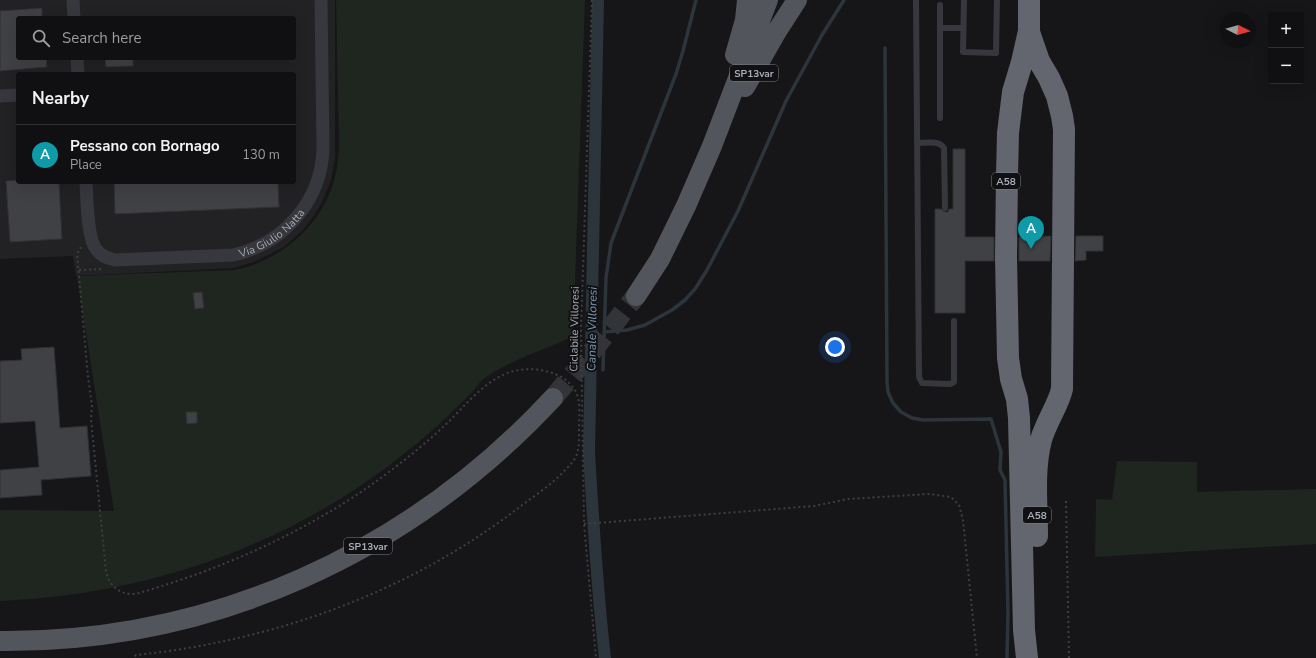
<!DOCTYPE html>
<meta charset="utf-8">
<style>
body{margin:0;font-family:"Nunito Sans",sans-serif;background:#19191b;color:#f1f3f6}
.controls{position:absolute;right:12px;top:12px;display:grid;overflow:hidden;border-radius:4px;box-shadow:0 4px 16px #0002}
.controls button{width:36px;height:36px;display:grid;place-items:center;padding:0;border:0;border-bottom:1px solid #303032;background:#101012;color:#f1f3f6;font:20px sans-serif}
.compass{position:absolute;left:1220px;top:12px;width:36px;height:36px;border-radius:50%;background:#101012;box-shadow:0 4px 16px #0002;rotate:96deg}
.you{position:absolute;left:835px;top:347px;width:14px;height:14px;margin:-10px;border:3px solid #fff;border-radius:50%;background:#1a73e8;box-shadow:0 0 0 6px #1a73e833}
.badge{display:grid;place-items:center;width:26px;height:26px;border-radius:50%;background:#f2b134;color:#fff;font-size:13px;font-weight:700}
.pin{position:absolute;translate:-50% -33px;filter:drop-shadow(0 1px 2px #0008)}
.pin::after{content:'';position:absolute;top:21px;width:14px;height:12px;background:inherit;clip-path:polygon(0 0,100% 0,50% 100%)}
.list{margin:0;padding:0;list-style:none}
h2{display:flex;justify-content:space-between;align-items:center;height:52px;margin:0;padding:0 16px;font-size:17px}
h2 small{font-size:13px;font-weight:400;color:#9c9d9f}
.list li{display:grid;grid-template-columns:26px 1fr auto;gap:12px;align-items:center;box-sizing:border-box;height:60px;padding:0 16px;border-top:1px solid #303032}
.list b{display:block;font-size:15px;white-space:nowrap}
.list p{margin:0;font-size:13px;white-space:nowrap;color:#9c9d9f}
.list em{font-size:13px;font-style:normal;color:#9c9d9f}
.icon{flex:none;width:22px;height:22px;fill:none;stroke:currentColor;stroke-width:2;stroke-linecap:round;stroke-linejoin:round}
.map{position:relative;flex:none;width:1316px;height:658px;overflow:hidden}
.search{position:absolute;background:#101012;box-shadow:0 4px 16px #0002;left:16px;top:16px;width:280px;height:44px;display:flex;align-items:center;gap:10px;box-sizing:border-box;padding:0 14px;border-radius:4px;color:#9c9d9f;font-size:15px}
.panel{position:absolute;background:#101012;box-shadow:0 4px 16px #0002;left:16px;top:72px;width:280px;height:112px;border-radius:4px}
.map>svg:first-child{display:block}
.built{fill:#222225;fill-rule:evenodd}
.green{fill:#1e261f}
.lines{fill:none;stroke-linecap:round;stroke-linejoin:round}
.stream{stroke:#2c353c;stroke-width:3.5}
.canal{stroke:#2c353c;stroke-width:12}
.building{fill:#404145;stroke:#303034}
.primary-tunnel{stroke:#333438;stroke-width:20;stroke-dasharray:20 10;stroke-linecap:butt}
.path{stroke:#3d3f44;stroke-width:2;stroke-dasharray:2 3;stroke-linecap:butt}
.service{stroke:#37383d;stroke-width:6}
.minor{stroke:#37383d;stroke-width:13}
.primary{stroke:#53555c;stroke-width:20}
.motorway{stroke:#63666e;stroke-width:22}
.labels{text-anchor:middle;stroke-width:4;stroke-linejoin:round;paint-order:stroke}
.shield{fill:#111113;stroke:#7b7e86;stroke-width:1}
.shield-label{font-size:10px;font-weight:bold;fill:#a8adb8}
.street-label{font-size:11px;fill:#a8adb8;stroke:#111113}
.water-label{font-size:12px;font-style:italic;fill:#7f9bb3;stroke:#111113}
</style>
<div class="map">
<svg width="1316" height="658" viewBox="0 0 1316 658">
<rect width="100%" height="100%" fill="#161618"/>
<path class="built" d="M0 0H335V158L331 180 322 202 315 214 303 230 284 247 254 262 234 268 76 276 73 256 0 259ZM18 18H294V58H18ZM18 74H294V182H18Z"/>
<path class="green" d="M336 0H585L573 337C545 349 514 359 488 376 482 379 478 385 474 390 466 398 457 407 449 415 429 434 408 451 387 467 275 551 139 595 0 601V510L114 511 77 276 235 270C286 259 329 219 337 167 341 143 338 118 338 94 337 63 337 31 336 0Z
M1117 461 1197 462V492L1316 489V544L1095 557 1096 499 1112 500Z"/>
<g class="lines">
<path class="stream" d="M885 48 887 382 888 392 893 403 901 412 912 418 923 420 991 419 1001 452 1000 470 1005 480 1008 614 1007 658
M604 332 627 330 645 325 672 310 685 300 695 289 707 270 738 211 786 101 822 35 844 0
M603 370 606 278 611 243 676 74 683 51 696 0"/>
<path class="canal" d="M598 0 589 452C593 521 597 590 605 658"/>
</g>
<path class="building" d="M42 8V18H18V58H46L47 67 0 71V11Z
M105 58H133V66L106 67Z
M953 149H965V237H994V261H965V313H935V209H941L945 212H948L949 209H953Z
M18 180V182H59L62 239 10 242 6 181Z
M114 182H278L279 207 115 214Z
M1051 236 1050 261H1019V237Z
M1076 236H1103V251H1086V260L1075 261Z
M202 292 204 308 195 309 193 293Z
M54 347 60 428 87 426 91 476 41 480 42 495 0 498V470L39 467 35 421 0 423V361L22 360 21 349Z
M186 412H197V423L187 424Z"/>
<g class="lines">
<path class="primary-tunnel" d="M553 398 586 359 636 296"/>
<path class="path" d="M592 0 581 329 584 524 596 658
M81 247 77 254 88 377 92 406 91 419 106 572C110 588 123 597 139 593 225 568 308 531 381 478 402 462 423 446 443 427 464 408 484 379 514 371 534 366 565 371 576 392 581 402 579 417 579 429 579 446 580 456 567 468 552 485 531 498 513 512 404 594 272 641 136 655L133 658
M79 270 103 269
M1066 501 1069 658
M584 524 814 506 848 499 928 494 951 497 959 505 963 520 977 658"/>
<path class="service" d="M916 0 919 377 922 383 950 384 954 382V321
M964 0 963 52 996 53 997 0
M940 5V118
M940 28H963
M917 143C926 143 939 140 944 148L945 208"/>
<g class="minor">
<path d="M73 0 74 18"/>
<path d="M77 58 78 74"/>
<path d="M0 96 18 95"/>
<path id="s1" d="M86 182C87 198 87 238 96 249 101 256 107 258 115 260L233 255C284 244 322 200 323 148L321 0"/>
</g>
<path class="primary" d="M735 55 745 20 747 0
M745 87 777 31 797 0
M636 296 660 259 686 206 712 146 768 0
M0 641C212 643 409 553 553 398"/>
<path class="motorway" d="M1029 32 1039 61 1049 78 1057 96 1062 116 1064 129 1062 389C1058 406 1046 422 1041 440 1033 470 1037 505 1037 536
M1027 658 1024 630 1019 418 1017 399 1011 379 1008 358 1006 257 1007 175 1008 133 1013 92 1022 62 1029 31V0"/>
</g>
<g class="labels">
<g class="shield">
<rect x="730" y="65" width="48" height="16" rx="3"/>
<rect x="992" y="173" width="28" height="16" rx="3"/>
<rect x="1023" y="507" width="28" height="16" rx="3"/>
<rect x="344" y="538" width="48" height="16" rx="3"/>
</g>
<g class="shield-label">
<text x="754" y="77">SP13var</text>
<text x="1006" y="185">A58</text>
<text x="1037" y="519">A58</text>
<text x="368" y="550">SP13var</text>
</g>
<g class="street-label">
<text dy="4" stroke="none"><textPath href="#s1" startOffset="254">Via Giulio Natta</textPath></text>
<text transform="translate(574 329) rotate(-89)" y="4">Ciclabile Villoresi</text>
</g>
<g class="water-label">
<text transform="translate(592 329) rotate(-89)" y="4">Canale Villoresi</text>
</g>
</g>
</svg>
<div class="controls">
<button>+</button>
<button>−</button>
</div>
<svg class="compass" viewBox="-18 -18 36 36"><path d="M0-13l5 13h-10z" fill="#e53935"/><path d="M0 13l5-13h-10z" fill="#9c9d9f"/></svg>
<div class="you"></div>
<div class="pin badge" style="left:1031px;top:249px;background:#0f9aa8">A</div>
<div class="search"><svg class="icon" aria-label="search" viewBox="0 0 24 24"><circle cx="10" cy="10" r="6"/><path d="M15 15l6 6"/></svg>Search here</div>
<section class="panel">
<h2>Nearby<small></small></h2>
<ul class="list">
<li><span class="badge" style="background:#0f9aa8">A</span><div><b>Pessano con Bornago</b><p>Place</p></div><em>130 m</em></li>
</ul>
</section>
</div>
